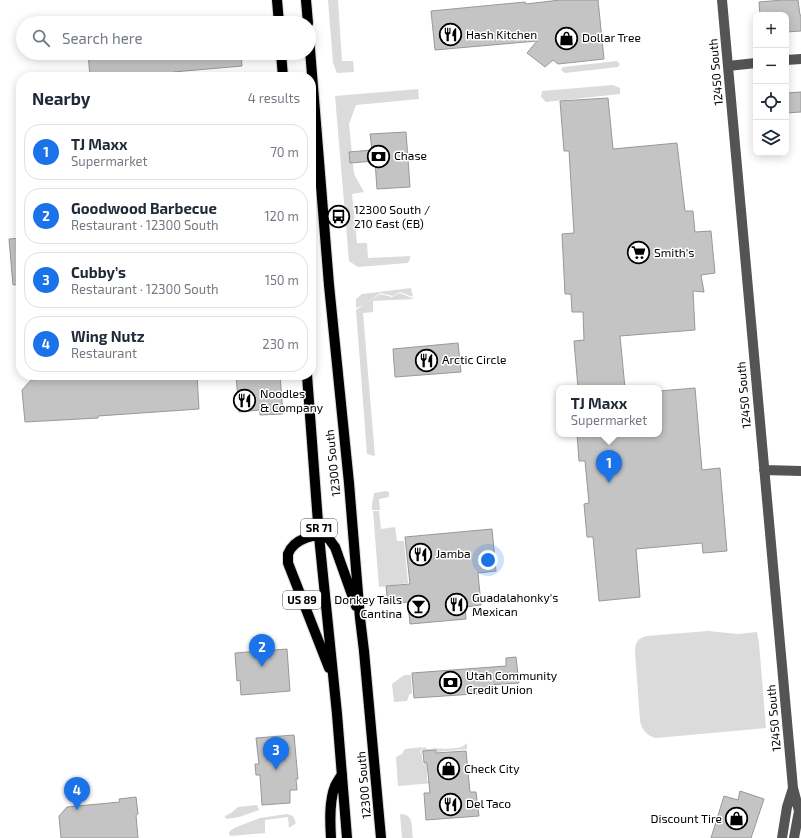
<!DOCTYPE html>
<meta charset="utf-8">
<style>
body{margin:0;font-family:"Exo 2",sans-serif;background:#f2f2f3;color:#1f2937}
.controls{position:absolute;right:12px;top:12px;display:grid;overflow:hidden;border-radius:8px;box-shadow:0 2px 10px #0003}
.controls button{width:36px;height:36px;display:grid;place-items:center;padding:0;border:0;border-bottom:1px solid #e0e1e3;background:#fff;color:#1f2937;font:20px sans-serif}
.you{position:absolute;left:488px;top:560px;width:14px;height:14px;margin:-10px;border:3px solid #fff;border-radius:50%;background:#1a73e8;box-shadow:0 0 0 6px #1a73e833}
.badge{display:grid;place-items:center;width:26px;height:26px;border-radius:50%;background:#1a73e8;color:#fff;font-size:13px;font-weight:700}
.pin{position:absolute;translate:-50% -33px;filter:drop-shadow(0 1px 2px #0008)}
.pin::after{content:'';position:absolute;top:21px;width:14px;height:12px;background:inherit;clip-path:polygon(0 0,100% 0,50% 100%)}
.popup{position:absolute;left:556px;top:385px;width:106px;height:52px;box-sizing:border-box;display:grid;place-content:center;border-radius:8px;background:#fff;filter:drop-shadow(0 1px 3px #0005);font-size:13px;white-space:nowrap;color:#747a83}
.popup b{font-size:15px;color:#1f2937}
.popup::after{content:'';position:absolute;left:50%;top:100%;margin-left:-8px;border:8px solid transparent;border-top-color:#fff}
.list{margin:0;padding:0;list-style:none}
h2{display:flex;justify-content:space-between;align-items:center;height:52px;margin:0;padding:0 16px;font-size:17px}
h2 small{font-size:13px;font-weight:400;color:#747a83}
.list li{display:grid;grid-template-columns:26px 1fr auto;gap:12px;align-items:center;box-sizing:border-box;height:56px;margin:0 8px 8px;padding:0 8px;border:1px solid #e0e1e3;border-radius:16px}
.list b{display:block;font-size:15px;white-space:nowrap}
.list p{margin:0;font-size:13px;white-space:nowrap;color:#747a83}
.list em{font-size:13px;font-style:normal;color:#747a83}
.icon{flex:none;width:22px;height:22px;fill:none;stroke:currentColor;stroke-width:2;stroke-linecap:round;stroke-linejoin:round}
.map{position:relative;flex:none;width:801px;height:838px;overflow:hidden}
.search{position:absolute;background:#fff;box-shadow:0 2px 10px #0003;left:16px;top:16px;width:300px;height:44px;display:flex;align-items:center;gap:10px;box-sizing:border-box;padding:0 14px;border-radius:22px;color:#747a83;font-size:15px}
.panel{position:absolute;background:#fff;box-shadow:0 2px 10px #0003;left:16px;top:72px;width:300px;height:308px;border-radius:16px}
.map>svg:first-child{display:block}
.green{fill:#dbdbdb}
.building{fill:#c4c4c4;stroke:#989898}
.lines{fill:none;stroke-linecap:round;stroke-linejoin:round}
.major-casing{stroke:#dbdbdb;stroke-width:12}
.minor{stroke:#545454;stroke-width:10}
.major{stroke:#000;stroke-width:10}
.labels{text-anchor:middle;stroke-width:3;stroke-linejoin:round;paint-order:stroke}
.shield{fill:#fff;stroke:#4c4c4c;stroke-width:1}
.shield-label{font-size:11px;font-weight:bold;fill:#000}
.poi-label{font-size:12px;fill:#000;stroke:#fff;text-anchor:start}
.street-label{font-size:12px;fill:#000;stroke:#fff}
</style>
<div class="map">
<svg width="801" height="838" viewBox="0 0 801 838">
<rect width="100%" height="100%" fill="#fff"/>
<path class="green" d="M328 0H338L342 61H353L354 72 337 73 333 63Z
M617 61 620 64 618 67 565 73 561 70 563 67Z
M613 85 620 88V94L546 102 541 97 542 91Z
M418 89 419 99 356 105 349 124 354 174 364 192 352 194 357 243H367L368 258 411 256 408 258 411 257 408 263 358 267 349 261 335 96Z
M411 288 413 297 400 292 393 296 380 293 367 303 380 294 392 297 400 293 414 299 373 301V312L363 313 375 456 367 454 356 310 363 305 356 308V299L362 294Z
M386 491 389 492V497L379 499 380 510H372V504L374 493Z
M373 511H379L381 529 395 527 397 541H404L408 583 379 587Z
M708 631 738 634 757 632 759 643 766 728 656 738C647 736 642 730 640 721L635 652C635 642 638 638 647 636Z
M404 675H411L412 693 409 695 407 701 394 702 392 684Z
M467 743V749L437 752 436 750 423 751 422 756 423 764H427V781L468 780 398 786 396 757 402 754 404 750 406 749 422 747 420 752 422 755 421 752 422 748 425 747 427 749H432L434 748C440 749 455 749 461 747 463 746 465 745 467 743Z
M257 805 259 810 239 817 226 819 225 816 231 813 238 807Z
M287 814 293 816 296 823 289 828 288 817 265 820V833L230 836 229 832 234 828 260 818Z
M400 814C415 814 411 828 413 838H402Z"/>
<path class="building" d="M560 0H598L604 59 558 64 553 60 545 67 527 53 537 41 435 50 431 11 525 2 526 4Z
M783 0H798L800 15H801V31L786 32V15H760L759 2Z
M88 53H241L242 66 173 72V76L156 77H90Z
M801 92V112L786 113V93Z
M608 98 613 149 677 143 685 211H693L695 232 711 231 715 273 701 275 704 292 693 291 695 330 620 336 625 388H578L574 341 584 340 583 312H572L571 294H565L562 234 574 233 569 151H564L560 101Z
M406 132 410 187 377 189 375 161 350 163 349 152 372 150 370 134Z
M21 238V284L13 285 9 239Z
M458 343 461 372 395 377 393 349Z
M78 375H197L199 409 98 416V418L25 422 22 390 31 380 78 377Z
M236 375H280L283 414 260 415V410L239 412Z
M695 388 702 470 720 468 727 551 703 553 702 543 636 549 640 597 599 601 593 537H587L584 504 589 503 585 461H579L577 434H659V391Z
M492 529 496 571 478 573 481 605 465 607 466 619 410 624 408 602 388 604 386 586 410 584 405 537Z
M287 649 290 691 241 695 240 680 237 681 235 653Z
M516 657 519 683 488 685 489 693 414 698 412 673 506 666V658Z
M294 735 298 779H296L297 790H290V803L262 805 260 775H256L255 764H259L256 738Z
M436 750V753L466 751 470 792H476L479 816 426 820 424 793H430L427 763H424L423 751Z
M740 791 764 799 751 838H711L724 796 738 800Z
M136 797 138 814 136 815 138 838H61L59 816 67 807 120 802 119 799Z"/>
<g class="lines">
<defs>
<path id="major" d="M277 0 279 23
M306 0 308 23
M309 37 329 285 349 483 360 618 364 651 381 838
M281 53 283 77
M307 375 319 536 337 714 347 838
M329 668 288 563C288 560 288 557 288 554 293 540 317 530 329 539 331 541 333 545 335 547L356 606
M331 838C330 822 329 801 335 786 337 782 340 778 342 774"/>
</defs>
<use href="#major" class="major-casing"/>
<path class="minor" d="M722 0 793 788 799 811 794 838
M786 60 801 59
M728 66 756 63
M764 470 801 471
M782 838 787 807 793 788"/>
<use href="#major" class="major"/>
</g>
<defs>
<symbol id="restaurant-ring" viewBox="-11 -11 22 22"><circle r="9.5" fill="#fff" stroke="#000" stroke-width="1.5"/><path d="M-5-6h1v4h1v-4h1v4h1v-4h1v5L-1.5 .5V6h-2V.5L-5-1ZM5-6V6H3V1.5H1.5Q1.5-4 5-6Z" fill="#000"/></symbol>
<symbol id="shop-ring" viewBox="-11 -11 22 22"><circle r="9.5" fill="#fff" stroke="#000" stroke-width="1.5"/><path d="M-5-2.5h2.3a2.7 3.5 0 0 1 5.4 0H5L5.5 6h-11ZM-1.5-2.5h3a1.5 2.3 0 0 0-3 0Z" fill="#000"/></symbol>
<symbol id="bank-ring" viewBox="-11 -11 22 22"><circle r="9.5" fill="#fff" stroke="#000" stroke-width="1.5"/><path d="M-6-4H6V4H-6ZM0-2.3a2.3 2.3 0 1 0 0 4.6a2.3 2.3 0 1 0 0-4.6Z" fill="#000"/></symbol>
<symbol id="bus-ring" viewBox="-11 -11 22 22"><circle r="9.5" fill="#fff" stroke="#000" stroke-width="1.5"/><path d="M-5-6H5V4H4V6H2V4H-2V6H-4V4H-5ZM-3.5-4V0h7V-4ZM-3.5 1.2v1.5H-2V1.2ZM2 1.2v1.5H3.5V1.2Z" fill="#000"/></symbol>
<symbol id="supermarket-ring" viewBox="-11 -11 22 22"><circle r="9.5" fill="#fff" stroke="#000" stroke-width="1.5"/><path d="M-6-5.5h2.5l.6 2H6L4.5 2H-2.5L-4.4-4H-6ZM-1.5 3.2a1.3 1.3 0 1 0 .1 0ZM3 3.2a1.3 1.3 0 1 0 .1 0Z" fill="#000"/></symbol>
<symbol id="bar-ring" viewBox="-11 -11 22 22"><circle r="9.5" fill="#fff" stroke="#000" stroke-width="1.5"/><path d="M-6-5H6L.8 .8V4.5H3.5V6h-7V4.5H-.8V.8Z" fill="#000"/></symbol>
</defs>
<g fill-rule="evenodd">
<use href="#restaurant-ring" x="438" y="22" width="25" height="25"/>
<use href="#shop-ring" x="554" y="26" width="25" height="25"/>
<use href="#bank-ring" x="366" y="144" width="25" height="25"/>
<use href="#bus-ring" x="326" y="204" width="25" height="25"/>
<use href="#supermarket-ring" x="626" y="240" width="25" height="25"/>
<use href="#restaurant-ring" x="414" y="348" width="25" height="25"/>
<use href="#restaurant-ring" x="232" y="388" width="25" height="25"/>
<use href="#restaurant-ring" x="408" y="542" width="25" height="25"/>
<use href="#restaurant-ring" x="444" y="592" width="25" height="25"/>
<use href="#bar-ring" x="406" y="594" width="25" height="25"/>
<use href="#bank-ring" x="438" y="670" width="25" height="25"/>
<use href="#shop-ring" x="436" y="756" width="25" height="25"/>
<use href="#restaurant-ring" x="438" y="792" width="25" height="25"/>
<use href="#shop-ring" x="724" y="806" width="25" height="25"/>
</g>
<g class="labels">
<g class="shield">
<rect x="301" y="519" width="36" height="18" rx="3"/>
<rect x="283" y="591" width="38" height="18" rx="3"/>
</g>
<g class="shield-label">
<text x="319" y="532">SR 71</text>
<text x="302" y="604">US 89</text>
</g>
<g class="poi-label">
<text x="466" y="39">Hash Kitchen</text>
<text x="582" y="42">Dollar Tree</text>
<text x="394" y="160">Chase</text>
<text x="354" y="214">12300 South /<tspan x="354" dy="14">210 East (EB)</tspan></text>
<text x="654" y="257">Smith's</text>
<text x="442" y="364">Arctic Circle</text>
<text x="260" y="398">Noodles<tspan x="260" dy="14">&amp; Company</tspan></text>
<text x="436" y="558">Jamba</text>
<text x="472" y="602">Guadalahonky's<tspan x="472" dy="14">Mexican</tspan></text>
<text x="402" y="604" text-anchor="end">Donkey Tails<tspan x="402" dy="14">Cantina</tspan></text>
<text x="466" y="680">Utah Community<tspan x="466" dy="14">Credit Union</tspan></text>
<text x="464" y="773">Check City</text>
<text x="466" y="808">Del Taco</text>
<text x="722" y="823" text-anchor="end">Discount Tire</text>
</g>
<g class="street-label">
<text transform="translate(716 72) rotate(-95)" y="4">12450 South</text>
<text transform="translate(744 395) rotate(-95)" y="4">12450 South</text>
<text transform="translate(333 463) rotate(-96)" y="4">12300 South</text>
<text transform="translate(774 718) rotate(-95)" y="4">12450 South</text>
<text transform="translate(364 785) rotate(-95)" y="4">12300 South</text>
</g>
</g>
</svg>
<div class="controls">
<button>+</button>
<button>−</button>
<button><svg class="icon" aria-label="locate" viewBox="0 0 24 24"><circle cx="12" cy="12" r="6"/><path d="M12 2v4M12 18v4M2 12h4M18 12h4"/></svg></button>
<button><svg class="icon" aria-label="layers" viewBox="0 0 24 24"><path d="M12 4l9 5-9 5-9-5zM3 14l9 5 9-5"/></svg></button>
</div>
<div class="you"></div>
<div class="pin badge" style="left:609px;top:483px">1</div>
<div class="popup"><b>TJ Maxx</b>Supermarket</div>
<div class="pin badge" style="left:262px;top:667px">2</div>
<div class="pin badge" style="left:276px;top:770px">3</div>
<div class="pin badge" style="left:77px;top:810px">4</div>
<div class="search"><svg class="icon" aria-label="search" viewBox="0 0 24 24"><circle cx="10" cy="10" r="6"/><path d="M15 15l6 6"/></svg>Search here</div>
<section class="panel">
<h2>Nearby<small>4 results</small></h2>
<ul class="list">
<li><span class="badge">1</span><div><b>TJ Maxx</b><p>Supermarket</p></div><em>70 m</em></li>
<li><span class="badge">2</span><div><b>Goodwood Barbecue</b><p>Restaurant · 12300 South</p></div><em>120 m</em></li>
<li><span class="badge">3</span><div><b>Cubby’s</b><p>Restaurant · 12300 South</p></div><em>150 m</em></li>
<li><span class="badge">4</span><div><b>Wing Nutz</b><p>Restaurant</p></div><em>230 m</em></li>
</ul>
</section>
</div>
